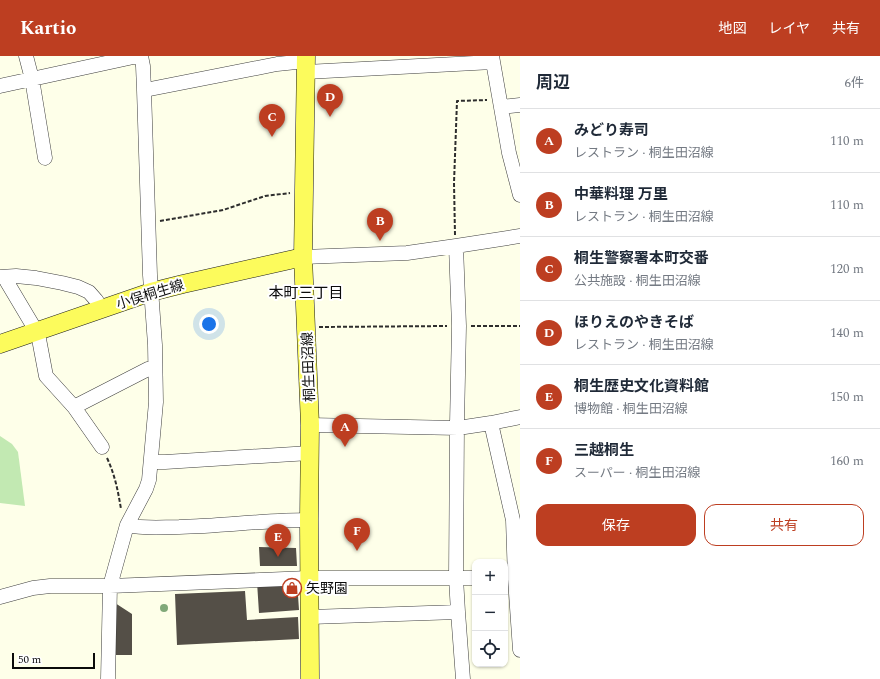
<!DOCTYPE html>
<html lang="ja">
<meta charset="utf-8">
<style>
body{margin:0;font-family:Spectral,"Noto Sans JP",serif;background:#f6f6f7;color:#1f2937}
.controls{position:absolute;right:12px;bottom:12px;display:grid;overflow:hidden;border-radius:8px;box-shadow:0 1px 3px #0004}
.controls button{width:36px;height:36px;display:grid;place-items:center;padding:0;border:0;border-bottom:1px solid #e0e1e3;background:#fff;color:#1f2937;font:20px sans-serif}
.scale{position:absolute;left:12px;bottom:10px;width:83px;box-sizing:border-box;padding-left:4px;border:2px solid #0b0b0b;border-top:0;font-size:11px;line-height:14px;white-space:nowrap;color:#0b0b0b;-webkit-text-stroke:3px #fff;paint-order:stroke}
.you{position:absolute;left:209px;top:268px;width:14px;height:14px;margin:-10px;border:3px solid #fff;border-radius:50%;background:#1a73e8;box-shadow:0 0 0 6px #1a73e833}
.badge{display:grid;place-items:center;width:26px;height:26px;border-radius:50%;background:#bd3e21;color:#fff;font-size:13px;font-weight:700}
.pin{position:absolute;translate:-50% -33px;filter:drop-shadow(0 1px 2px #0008)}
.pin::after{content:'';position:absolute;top:21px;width:14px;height:12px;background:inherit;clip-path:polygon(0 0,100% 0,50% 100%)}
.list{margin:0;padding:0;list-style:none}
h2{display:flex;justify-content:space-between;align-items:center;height:52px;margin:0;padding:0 16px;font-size:17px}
h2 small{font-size:13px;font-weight:400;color:#747a83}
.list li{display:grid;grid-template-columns:26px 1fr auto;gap:12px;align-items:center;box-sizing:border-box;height:64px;padding:0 16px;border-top:1px solid #e0e1e3}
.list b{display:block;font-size:15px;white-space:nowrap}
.list p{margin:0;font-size:13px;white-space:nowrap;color:#747a83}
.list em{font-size:13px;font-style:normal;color:#747a83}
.actions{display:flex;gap:8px;padding:12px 16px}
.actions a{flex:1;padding:9px 0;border:1px solid #bd3e21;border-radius:12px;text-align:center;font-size:14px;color:#bd3e21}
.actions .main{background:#bd3e21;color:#fff}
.icon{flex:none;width:22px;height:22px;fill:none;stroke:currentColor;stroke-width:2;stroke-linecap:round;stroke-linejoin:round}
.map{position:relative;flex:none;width:520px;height:623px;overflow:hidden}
header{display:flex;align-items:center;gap:24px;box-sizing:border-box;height:56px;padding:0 20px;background:#bd3e21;color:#fff}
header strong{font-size:19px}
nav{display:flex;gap:22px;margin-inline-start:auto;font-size:14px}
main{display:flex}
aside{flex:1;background:#fff}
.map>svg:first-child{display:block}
.green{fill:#c2e9b2}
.building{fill:#544f47}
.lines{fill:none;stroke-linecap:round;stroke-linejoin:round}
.minor-casing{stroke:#3e3e3e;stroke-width:15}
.major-casing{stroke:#1c1c1c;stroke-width:19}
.path{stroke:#2d2d2d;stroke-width:2;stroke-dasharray:4 2;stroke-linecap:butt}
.minor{stroke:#fff;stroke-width:14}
.major{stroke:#fcfb5c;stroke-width:18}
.tree{fill:#81a979}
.labels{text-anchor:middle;stroke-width:4;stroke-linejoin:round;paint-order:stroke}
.street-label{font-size:14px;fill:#0b0b0b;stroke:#fff}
.poi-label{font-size:14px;fill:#0b0b0b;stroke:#fff;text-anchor:start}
.neighbourhood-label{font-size:15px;fill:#0b0b0b;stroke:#fff}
</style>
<header>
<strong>Kartio</strong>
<nav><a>地図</a><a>レイヤ</a><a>共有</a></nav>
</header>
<main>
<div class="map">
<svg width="520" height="623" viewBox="0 0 520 623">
<rect width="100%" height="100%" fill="#feffe9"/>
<path class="green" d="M0 380 12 388 18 396 25 450 0 447Z"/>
<path class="building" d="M259 491 296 492 297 510H260Z
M297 525 299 554 259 557 257 526Z
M245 535 247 564 298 561 299 583 177 589 175 538Z
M112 545 132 558V599H110Z"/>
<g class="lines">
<defs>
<path id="minor" d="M26 0 32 23 45 102
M492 0 509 97 520 139
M306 16 493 6
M0 30 138 0
M144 34 150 33 277 8 306 5
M501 51 520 49
M456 190 459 270 457 368 456 522 458 556 463 623
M303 201 407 197 456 190 520 180
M0 221 16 220 36 222 62 227 78 231 89 236 96 244 102 253
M5 221 7 226 32 268 39 283 46 320 74 351 102 391
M74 351 148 313 155 312
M491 367 513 464 515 523 520 594
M310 369 458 372 491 367 520 361
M151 406H165L310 397
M127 469C144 473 162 471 179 471 223 470 266 464 309 464
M0 541 33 532 50 530H110L309 522H475
M310 561 458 556
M108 623 110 530 127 469 146 433 149 424 156 346 155 289 150 219 144 34 143 10 141 0"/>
<path id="major" d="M306 0 303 201 310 369 309 464 310 623
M0 288 151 236 183 228 303 201"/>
</defs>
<use href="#minor" class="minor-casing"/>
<use href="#major" class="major-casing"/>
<path class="path" d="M160 165 223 154 265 140 290 137
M455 179 454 127 457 45 487 44
M471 270H520
M319 271 447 270
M107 402C115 419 118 435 121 453"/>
<use href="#minor" class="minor"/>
<use href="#major" class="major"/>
</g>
<circle class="tree" cx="164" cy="552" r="4"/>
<defs>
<symbol id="shop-ring" viewBox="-11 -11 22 22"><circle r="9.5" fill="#fff" stroke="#bd3e21" stroke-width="1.5"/><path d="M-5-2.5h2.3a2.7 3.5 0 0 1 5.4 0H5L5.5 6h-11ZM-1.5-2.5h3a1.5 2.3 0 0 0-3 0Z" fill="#bd3e21"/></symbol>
</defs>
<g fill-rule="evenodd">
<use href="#shop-ring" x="281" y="521" width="22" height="22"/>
</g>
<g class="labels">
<g class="street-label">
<text transform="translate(150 238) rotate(-17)" y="5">小俣桐生線</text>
<text transform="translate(308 311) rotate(-92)" y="5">桐生田沼線</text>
</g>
<g class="poi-label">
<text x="306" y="537">矢野園</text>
</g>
<g class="neighbourhood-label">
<text x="306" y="242">本町三丁目</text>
</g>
</g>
</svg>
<div class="controls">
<button>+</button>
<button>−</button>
<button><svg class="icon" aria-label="locate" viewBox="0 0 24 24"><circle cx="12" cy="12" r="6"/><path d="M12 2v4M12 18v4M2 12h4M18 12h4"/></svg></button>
</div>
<div class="scale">50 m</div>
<div class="you"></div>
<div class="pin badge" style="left:345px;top:391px">A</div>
<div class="pin badge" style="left:380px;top:185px">B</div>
<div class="pin badge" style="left:272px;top:81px">C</div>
<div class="pin badge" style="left:330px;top:61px">D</div>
<div class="pin badge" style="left:278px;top:501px">E</div>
<div class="pin badge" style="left:357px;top:495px">F</div>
</div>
<aside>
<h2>周辺<small>6件</small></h2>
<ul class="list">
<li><span class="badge">A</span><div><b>みどり寿司</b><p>レストラン · 桐生田沼線</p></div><em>110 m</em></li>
<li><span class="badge">B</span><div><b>中華料理 万里</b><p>レストラン · 桐生田沼線</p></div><em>110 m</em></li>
<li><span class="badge">C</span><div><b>桐生警察署本町交番</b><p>公共施設 · 桐生田沼線</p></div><em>120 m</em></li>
<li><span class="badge">D</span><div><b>ほりえのやきそば</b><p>レストラン · 桐生田沼線</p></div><em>140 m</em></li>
<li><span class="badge">E</span><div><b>桐生歴史文化資料館</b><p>博物館 · 桐生田沼線</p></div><em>150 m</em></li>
<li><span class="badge">F</span><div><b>三越桐生</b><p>スーパー · 桐生田沼線</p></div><em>160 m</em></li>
</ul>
<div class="actions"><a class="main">保存</a><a>共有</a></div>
</aside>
</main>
